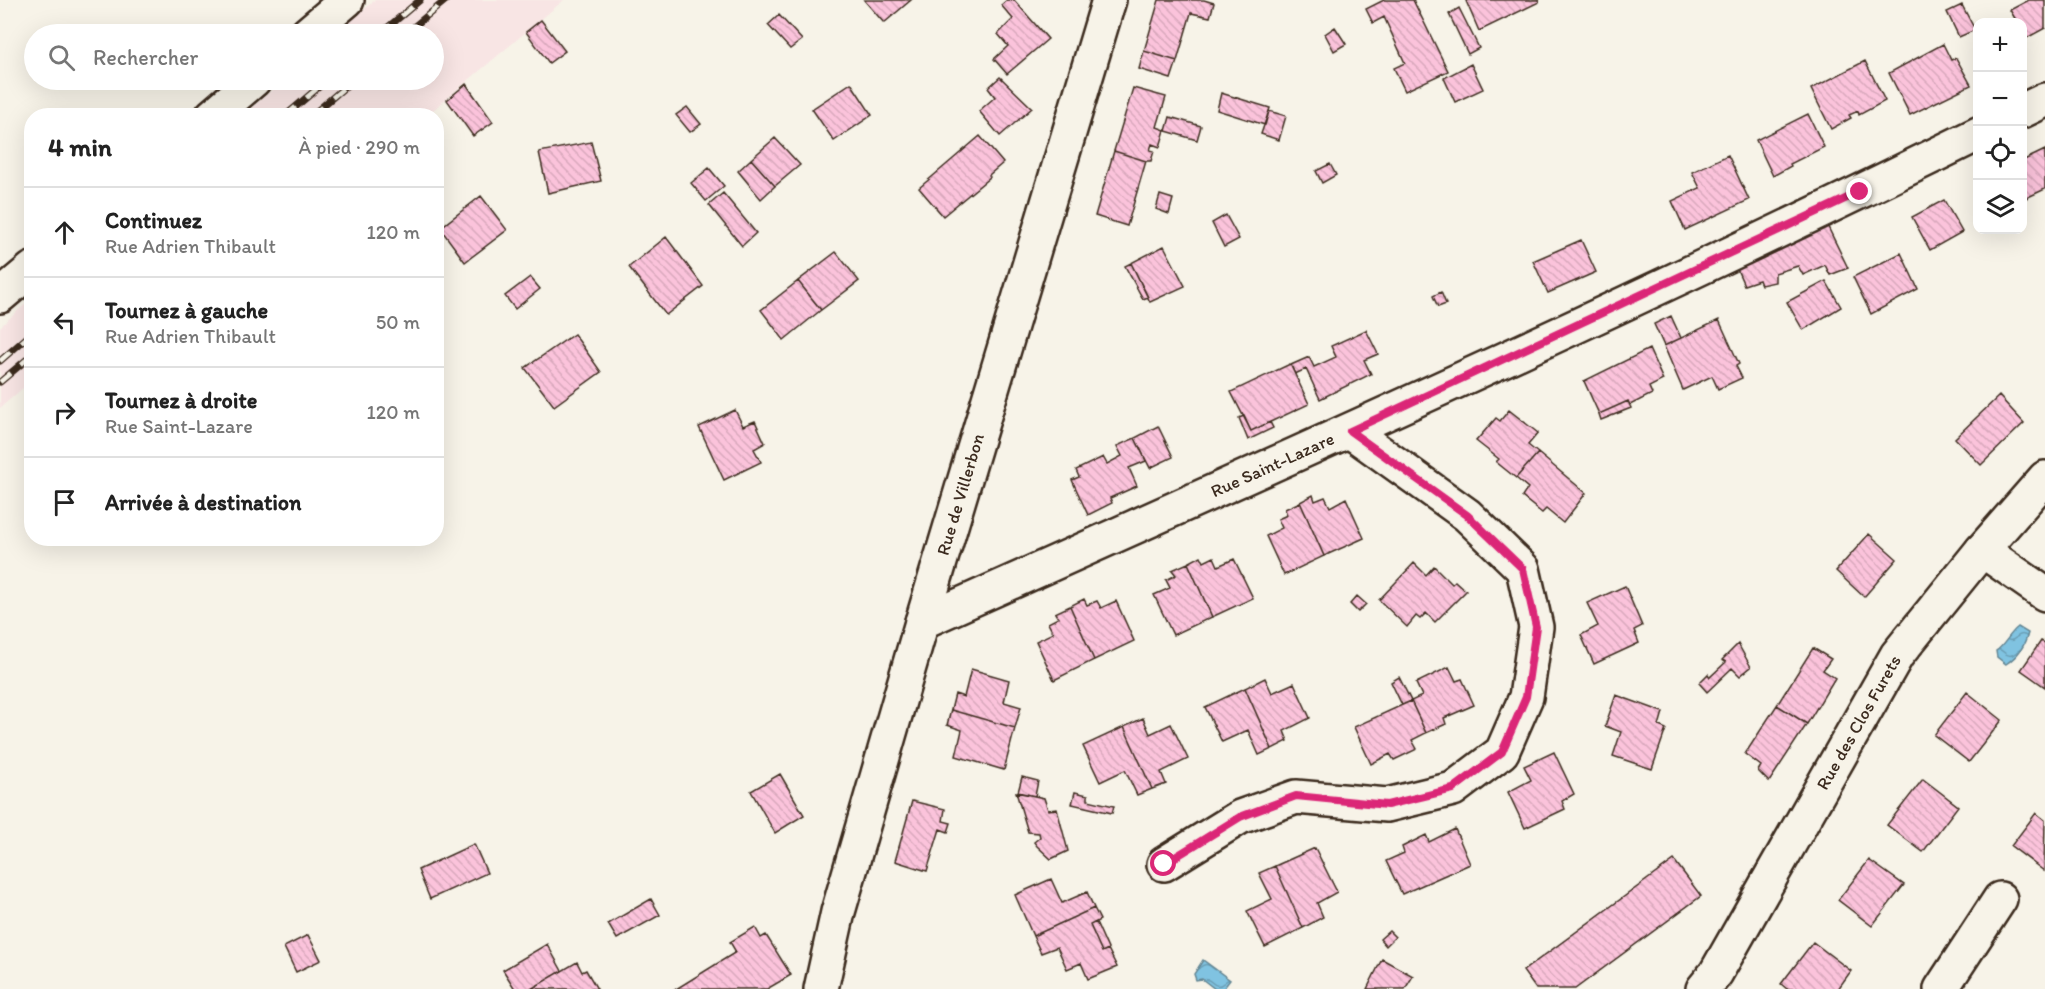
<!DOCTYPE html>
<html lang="fr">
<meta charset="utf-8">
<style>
body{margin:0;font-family:Itim,sans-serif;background:#f6f6f6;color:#222}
.controls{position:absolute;right:18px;top:18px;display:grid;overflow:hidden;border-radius:12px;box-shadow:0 6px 24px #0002}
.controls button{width:54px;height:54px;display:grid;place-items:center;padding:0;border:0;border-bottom:2px solid #e0e0e0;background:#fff;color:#222;font:30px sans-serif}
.stop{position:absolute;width:18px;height:18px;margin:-14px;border:4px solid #db2777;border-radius:50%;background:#fff}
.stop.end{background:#db2777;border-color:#fff;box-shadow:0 2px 6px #0008}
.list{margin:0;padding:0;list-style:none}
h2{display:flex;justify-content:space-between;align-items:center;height:78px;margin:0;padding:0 24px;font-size:26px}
h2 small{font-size:20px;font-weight:400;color:#767676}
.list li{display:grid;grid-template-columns:39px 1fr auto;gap:18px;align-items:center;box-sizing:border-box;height:90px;padding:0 24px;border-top:2px solid #e0e0e0}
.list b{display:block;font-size:22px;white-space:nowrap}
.list p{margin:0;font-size:20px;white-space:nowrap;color:#767676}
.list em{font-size:20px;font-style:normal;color:#767676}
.icon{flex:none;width:33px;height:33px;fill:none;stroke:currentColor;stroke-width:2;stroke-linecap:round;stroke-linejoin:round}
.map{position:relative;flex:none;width:2045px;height:989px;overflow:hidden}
.search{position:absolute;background:#fff;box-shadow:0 6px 24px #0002;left:24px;top:24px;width:420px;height:66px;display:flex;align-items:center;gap:15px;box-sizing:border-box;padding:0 21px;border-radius:33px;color:#767676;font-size:22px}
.panel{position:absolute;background:#fff;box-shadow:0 6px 24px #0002;left:24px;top:108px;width:420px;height:438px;border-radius:24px}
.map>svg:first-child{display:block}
.built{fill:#f8e5e4}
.water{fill:url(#water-waves);stroke:#648693;stroke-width:1.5}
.building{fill:url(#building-back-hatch);stroke:#3b2a1e;stroke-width:1.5}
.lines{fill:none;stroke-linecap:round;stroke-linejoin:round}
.minor-casing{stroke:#3b2a1e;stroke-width:38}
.minor{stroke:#f7f3e8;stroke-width:33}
.rail-casing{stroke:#3b2a1e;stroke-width:7}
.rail{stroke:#f7f3e8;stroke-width:4.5;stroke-dasharray:14;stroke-linecap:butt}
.route{stroke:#db2777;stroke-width:8}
.labels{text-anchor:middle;stroke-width:6;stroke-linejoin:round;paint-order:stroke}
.street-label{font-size:18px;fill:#3b2a1e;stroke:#f7f3e8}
</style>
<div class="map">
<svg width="2045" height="989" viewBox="0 0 2045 989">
<defs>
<pattern id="water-waves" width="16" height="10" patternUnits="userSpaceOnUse" patternTransform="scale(1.5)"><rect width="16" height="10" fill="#80c3e1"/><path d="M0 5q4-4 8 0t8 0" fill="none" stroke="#6a9fb6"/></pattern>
<pattern id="building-back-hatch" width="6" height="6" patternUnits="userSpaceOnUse" patternTransform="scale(1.5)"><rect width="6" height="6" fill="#fbc3db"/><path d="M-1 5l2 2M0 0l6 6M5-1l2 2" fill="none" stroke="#d8a8bc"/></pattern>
</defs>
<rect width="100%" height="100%" fill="#f7f3e8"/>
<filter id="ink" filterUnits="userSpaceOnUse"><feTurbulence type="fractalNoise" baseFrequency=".0167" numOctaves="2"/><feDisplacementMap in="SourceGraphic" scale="12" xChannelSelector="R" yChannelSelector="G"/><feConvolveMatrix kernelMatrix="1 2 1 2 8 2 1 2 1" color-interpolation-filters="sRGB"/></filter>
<g filter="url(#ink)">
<path class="built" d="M375 0H564L427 115 242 116 284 80H434V34H335Z
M31 299V381L0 408V327Z"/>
<path class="water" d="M2018 627 2028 633C2025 646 2018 656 2006 664L1997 657 1996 651C2004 646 2009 634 2018 627Z
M1203 960 1230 980 1223 989H1215L1202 979 1196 980 1194 974Z"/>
<path class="building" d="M864 0H911L884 23Z
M1007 0H1014L1048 39 1007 74 994 59 1008 46 998 34 1013 19 1001 5Z
M1159 0H1204L1214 3 1210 17 1191 13 1177 61 1144 51Z
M1384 0H1413L1448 71 1405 91 1394 68 1405 63 1384 17 1373 23 1366 9Z
M1467 0H1538L1539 2 1479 31 1466 1Z
M2029 0H2045V28L2025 39 2022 34V22H2017L2010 10Z
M1962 5 1975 30 1959 37 1947 12Z
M1459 8 1479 48 1468 54 1449 14Z
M779 15 802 40 790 49 768 25Z
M541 20 565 51 549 63 526 32Z
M1335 27 1346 44 1334 51 1325 34Z
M1943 44 1951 60 1956 58 1971 85 1910 115 1889 73Z
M1144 51 1177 61 1171 79 1139 69Z
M1865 61 1885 101 1859 115 1858 111 1849 115 1851 118 1831 129 1811 89Z
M1471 64 1483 89 1455 102 1444 78Z
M1000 77 1032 108 1000 136 979 111 995 97 988 88Z
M851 83 872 115 834 141 812 109Z
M466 84 493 122 473 136 447 100Z
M1133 88 1166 97 1157 127 1165 130 1160 147 1152 144 1150 150 1154 151 1151 161H1146L1114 151Z
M1221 93 1270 108 1265 125 1217 110Z
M687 107 701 124 690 132 676 115Z
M1269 111 1286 116 1279 140 1261 134Z
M1808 114 1824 147 1790 164 1791 166 1773 176 1756 140Z
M1170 117 1201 126 1197 140 1166 131Z
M980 136 1003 163 989 175 990 177 943 216 919 188Z
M775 138 800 165 775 186 751 159Z
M591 142 601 181 548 193 539 152Z
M2045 150V189L2022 200V161Z
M1114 151 1146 161 1127 226 1095 216Z
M1728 155 1749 200 1685 230 1672 201 1700 188 1692 172Z
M751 159 775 186 761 199 738 171Z
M1330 164 1336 175 1322 183 1316 171Z
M709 168 724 186 706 201 691 183Z
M723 193 756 233 742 246 709 205Z
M1160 195 1173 199 1169 214 1156 209Z
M481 196 507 230 465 262 440 228Z
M1944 200 1962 232 1930 250 1912 217Z
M1226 215 1239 239 1224 247 1212 223Z
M1827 225 1848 268 1830 275 1825 265 1803 275 1798 266 1775 273V282L1761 285 1759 280 1744 285 1736 267Z
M666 237 703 286 666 315 629 267Z
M1581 240 1596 272 1548 293 1533 261Z
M1164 246 1185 286 1150 302 1131 263Z
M836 252 859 281 821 310 798 281Z
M1901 253 1918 289 1871 314 1853 277Z
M1131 263 1148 297 1143 299 1125 266Z
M530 277 540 289 515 309 505 296Z
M798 281 821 310 784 340 761 310Z
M1826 281 1841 307 1803 330 1787 302Z
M1441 292 1446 304 1438 307 1433 296Z
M1671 316 1681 338 1664 346 1654 324Z
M1719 320 1739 364 1736 366 1742 378 1718 389 1712 376 1683 390 1664 346Z
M1366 330 1378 354 1364 360 1371 374 1320 399 1306 369 1295 374 1291 365 1309 357 1314 367 1336 357 1331 346Z
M574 334 601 372 554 406 525 368Z
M1649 349 1663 380 1649 387 1652 394 1630 405 1628 401 1599 414 1584 381Z
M1290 364 1309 404 1251 431 1231 392Z
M1999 396 2024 423 1981 465 1955 438Z
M1628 401 1631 408 1601 420 1599 414Z
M735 410 743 426 755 421 765 443 754 449 761 462 724 480 699 427Z
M1509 410 1538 433 1528 445 1538 453 1516 478 1496 462 1499 459 1476 441 1496 418 1500 421Z
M1244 416 1251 431 1270 422 1273 428 1248 440 1239 418Z
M1158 426 1173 457 1150 468 1135 438Z
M1135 438 1146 461 1129 468 1137 486 1110 498 1112 503 1088 515 1072 480 1079 477 1076 470 1103 457 1107 464 1122 456 1117 446Z
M1538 453 1586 493 1563 523 1546 509 1542 513 1522 497 1528 488 1516 478Z
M1313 495 1315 501 1325 497 1330 507 1346 498 1364 538 1324 556 1300 502Z
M1300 502 1324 556 1284 575 1266 536 1282 528 1278 519 1287 515 1285 509Z
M1869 534 1897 559 1864 597 1836 571Z
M1201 556 1204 562 1214 557 1218 566 1234 559 1253 598 1212 617 1188 563Z
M1188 563 1212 617 1173 635 1154 595 1170 588 1166 580 1176 575 1172 570Z
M1414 563 1426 575 1434 566 1452 584 1455 581 1466 591 1435 622 1426 613 1420 619 1416 616 1407 627 1379 600Z
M1625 586 1642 626 1634 630 1639 643 1594 664 1581 635 1598 626 1587 603Z
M1357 596 1366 604 1358 612 1350 604Z
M1084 599 1087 605 1097 601 1101 608 1116 601 1134 641 1094 660 1070 606Z
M1070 606 1094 660 1054 680 1036 641 1053 633 1048 623 1058 618 1055 613Z
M2041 641 2045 643V687L2021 670Z
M1738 644 1751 667 1740 676 1732 668 1707 692 1699 683 1708 674 1710 677 1726 662 1722 660Z
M1813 648 1831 659 1823 670 1835 678 1807 724 1777 705Z
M1449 667 1456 681 1462 679 1474 705 1444 718 1446 724 1426 733 1411 701 1422 696 1416 683Z
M971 669 1009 680 1004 702 1021 707 1015 728 951 710 955 694 964 697Z
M1399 677 1411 701 1402 705 1391 682Z
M1265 678 1272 693 1294 683 1310 718 1284 731 1288 741 1272 749 1245 688Z
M1245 688 1272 749 1259 755 1248 730 1222 742 1205 707Z
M1967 692 2002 720 1969 762 1934 735Z
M1616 695 1663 712 1659 726 1666 729 1652 769 1613 756 1621 732 1605 726Z
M1411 701 1426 733 1412 740 1417 749 1394 760 1390 754 1371 764 1354 727Z
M1777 705 1807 724 1769 782 1758 771 1761 766 1745 754Z
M951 710 1015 728 1004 770 956 756 962 730 947 725Z
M1143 718 1150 734 1171 724 1188 759 1161 772 1166 784 1152 789 1124 727Z
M1124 727 1152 789 1137 795 1125 770 1100 782 1083 746Z
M1554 752 1574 794 1562 801 1565 809 1525 828 1508 792 1531 780 1524 766Z
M780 774 804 815 775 833 751 791Z
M1022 777 1038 781 1035 796 1018 792Z
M1923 779 1958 806 1923 852 1887 825Z
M1016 792 1044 798 1048 810 1057 809 1068 851 1051 859 1037 846 1034 842 1040 837 1039 833 1028 832Z
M1075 792 1088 795V800L1114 806 1112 813 1072 804Z
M912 801 945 809 943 821 951 823 948 832 940 829 927 871 895 861Z
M2036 813 2045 820 2044 871 2011 846Z
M1455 829 1470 864 1402 894 1386 861 1404 853 1402 847 1426 835 1429 842Z
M474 844 487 873 430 899 418 870Z
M1315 848 1337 892 1317 903 1323 917 1303 928 1275 866Z
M1674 860 1701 896 1575 989H1536L1523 971Z
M1869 860 1904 885 1872 926 1838 900Z
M1275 866 1303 928 1265 947 1247 911 1272 899 1259 873Z
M1051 879 1062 903 1087 892 1094 908 1033 936 1015 895Z
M651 899 660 915 617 939 608 924Z
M1094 908 1100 920 1090 925 1102 952 1108 949 1117 967 1088 979 1081 963 1067 969 1057 947 1041 953 1033 936Z
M1096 922 1108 949 1102 952 1090 925Z
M755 927 761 938 766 935 791 975 767 989H676L736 952 730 942Z
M1389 931 1395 937 1386 946 1380 939Z
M308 935 321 960 296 972 284 947Z
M1813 942 1851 971 1838 989H1787L1781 984Z
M547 944 562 971 531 989H515L503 970Z
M1382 959 1413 976 1405 989H1367Z
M577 962 582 972 586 970 597 989H531Z"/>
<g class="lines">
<defs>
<g id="minor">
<path d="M307 34 347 0"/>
<path d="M2022 111 2045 100"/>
<path d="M212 116 254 80"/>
<path d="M0 296 32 269"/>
<path d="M1982 550 2045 594"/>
<path id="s1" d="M922 622C1276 464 1630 306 1978 134"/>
<path d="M1164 864 1240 817 1296 797 1387 805 1453 789 1502 752 1526 697 1536 627 1523 569 1467 515 1350 431"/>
<path id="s2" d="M821 989 838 912 922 622 1109 0"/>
<path id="s3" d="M1703 989 1716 973 1897 655 1982 550 2045 478"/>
<path d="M1941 989 2000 899"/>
</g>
</defs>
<use href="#minor" class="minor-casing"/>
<use href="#minor" class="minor"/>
<defs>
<path id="rail" d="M380 34 420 0
M405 34 446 0
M285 116 327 80
M311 116 353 80
M0 361 32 333
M0 382 32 355"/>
</defs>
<use href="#rail" class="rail-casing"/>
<use href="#rail" class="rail"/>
</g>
</g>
<g class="lines" filter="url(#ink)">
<path class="route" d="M1164 864 1240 817 1296 796 1387 805 1453 789 1502 752 1526 697 1536 627 1523 569 1467 515 1350 431 1860 192"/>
</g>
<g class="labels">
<g class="street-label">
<text dy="6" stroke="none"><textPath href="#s1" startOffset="384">Rue Saint-Lazare</textPath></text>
<text dy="6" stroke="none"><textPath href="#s2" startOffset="514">Rue de Villerbon</textPath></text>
<text dy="6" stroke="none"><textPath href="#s3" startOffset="309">Rue des Clos Furets</textPath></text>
</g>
</g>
</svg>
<div class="controls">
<button>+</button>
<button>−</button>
<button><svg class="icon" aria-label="locate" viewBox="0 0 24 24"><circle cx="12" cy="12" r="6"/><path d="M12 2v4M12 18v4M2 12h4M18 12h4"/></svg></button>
<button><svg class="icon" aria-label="layers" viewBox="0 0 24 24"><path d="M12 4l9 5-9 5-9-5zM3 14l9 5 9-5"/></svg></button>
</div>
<div class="stop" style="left:1164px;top:864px"></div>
<div class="stop end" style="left:1860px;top:192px"></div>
<div class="search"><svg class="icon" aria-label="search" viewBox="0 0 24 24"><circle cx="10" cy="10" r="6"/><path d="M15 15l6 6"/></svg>Rechercher</div>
<section class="panel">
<h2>4 min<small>À pied · 290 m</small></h2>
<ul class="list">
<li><svg class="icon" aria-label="ahead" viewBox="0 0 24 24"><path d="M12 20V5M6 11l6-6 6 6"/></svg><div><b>Continuez</b><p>Rue Adrien Thibault</p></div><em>120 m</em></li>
<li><svg class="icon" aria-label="left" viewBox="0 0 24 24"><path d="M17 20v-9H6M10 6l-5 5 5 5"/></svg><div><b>Tournez à gauche</b><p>Rue Adrien Thibault</p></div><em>50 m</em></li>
<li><svg class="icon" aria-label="right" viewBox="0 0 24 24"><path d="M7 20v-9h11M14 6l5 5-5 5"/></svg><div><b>Tournez à droite</b><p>Rue Saint-Lazare</p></div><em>120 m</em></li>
<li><svg class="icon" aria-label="arrive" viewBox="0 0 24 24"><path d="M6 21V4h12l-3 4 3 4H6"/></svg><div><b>Arrivée à destination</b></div></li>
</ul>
</section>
</div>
